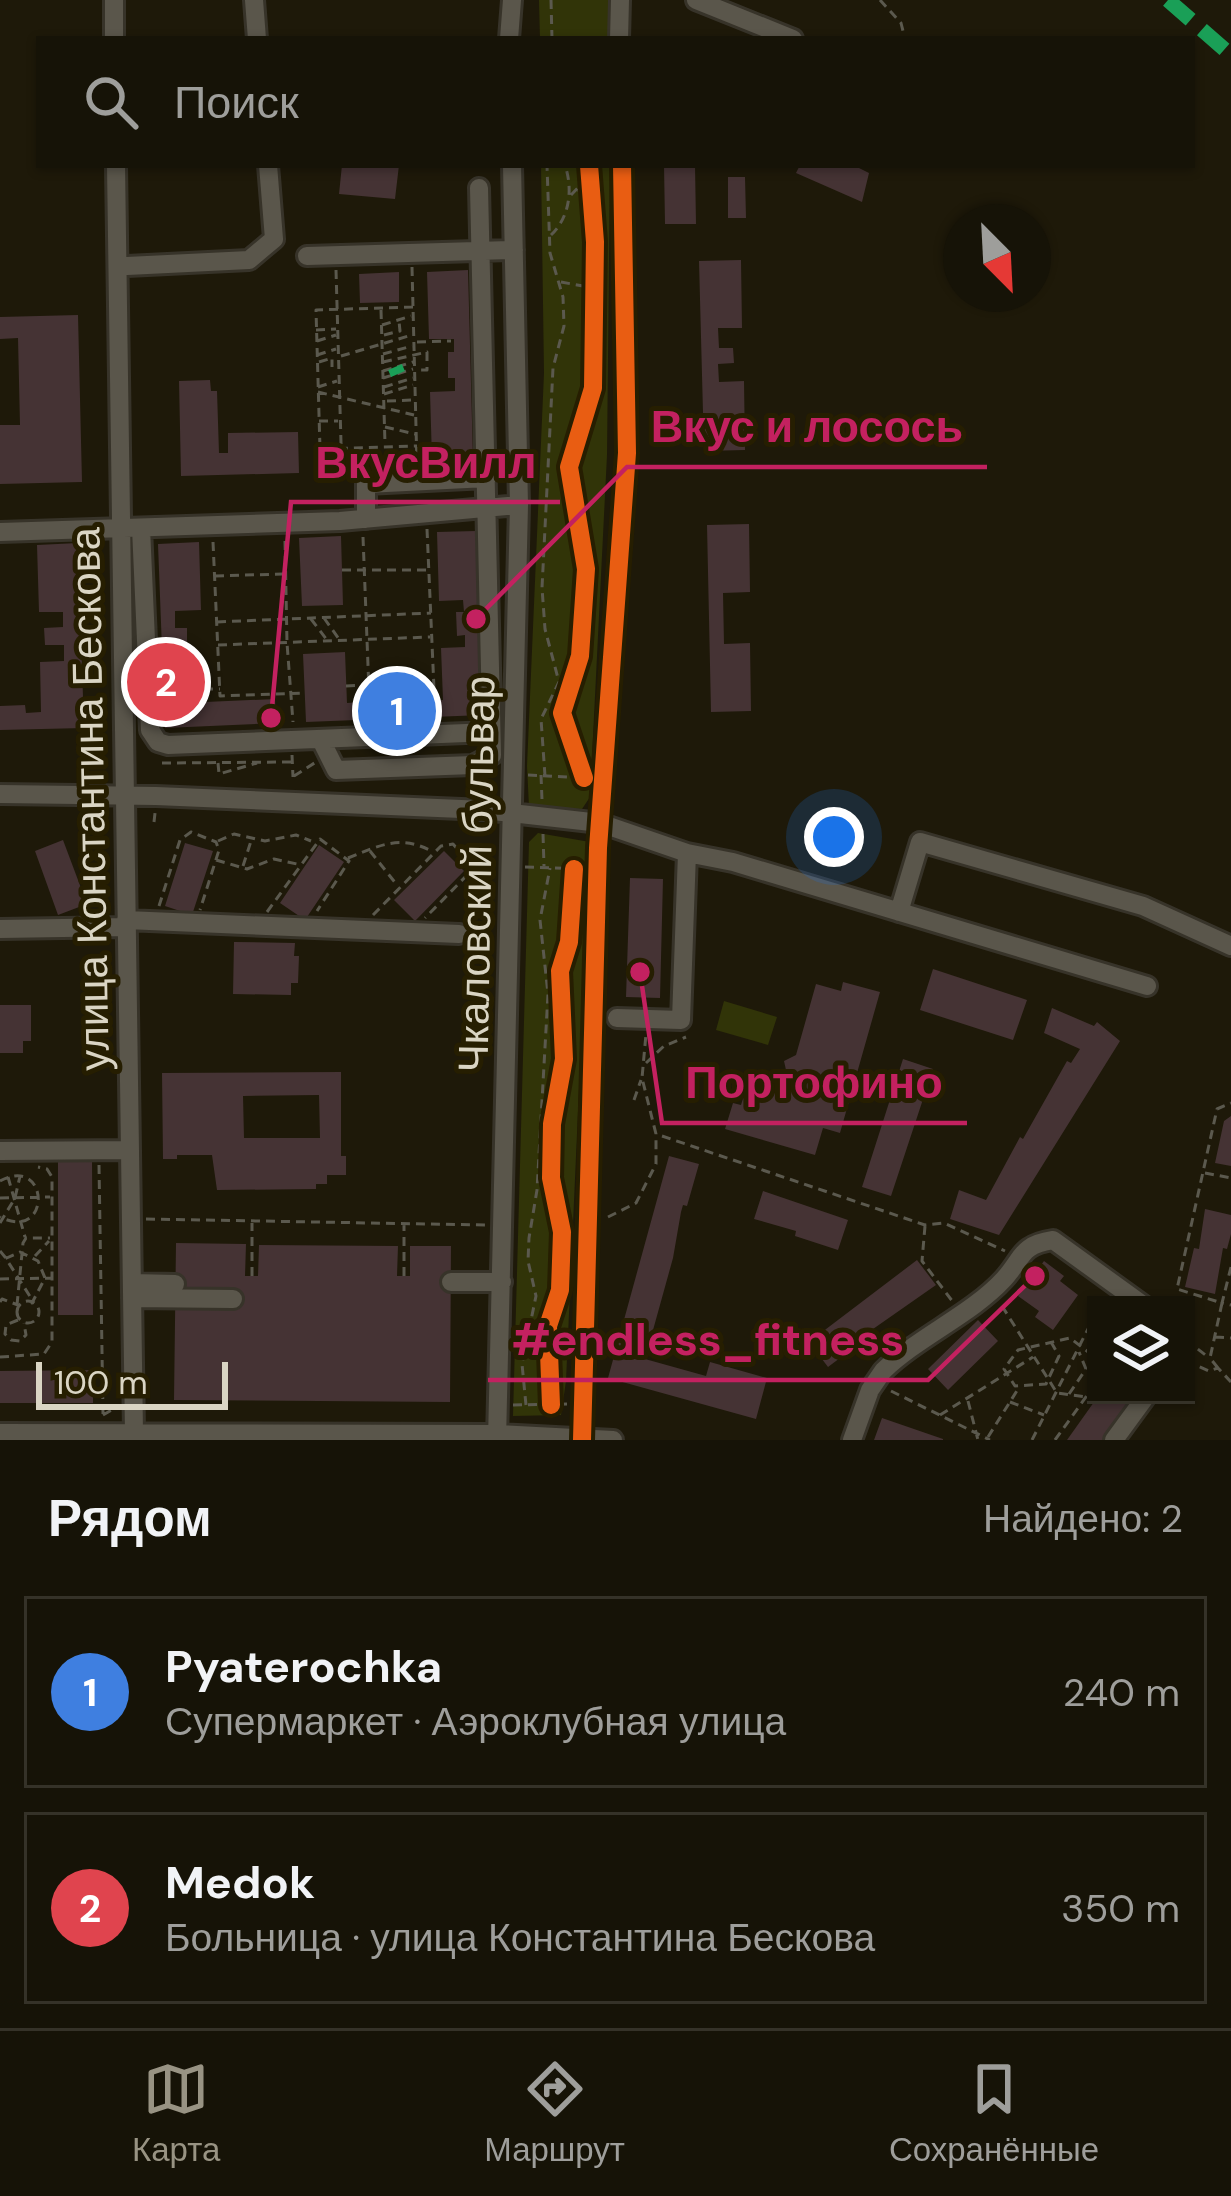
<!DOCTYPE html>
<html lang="ru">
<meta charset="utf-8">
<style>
body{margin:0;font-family:"DM Sans",sans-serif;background:#1f1c11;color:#f1f3f6}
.controls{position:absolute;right:36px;bottom:36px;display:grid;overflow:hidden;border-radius:0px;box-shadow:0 3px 9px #0004}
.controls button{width:108px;height:108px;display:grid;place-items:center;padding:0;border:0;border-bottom:3px solid #353228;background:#161307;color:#f1f3f6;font:60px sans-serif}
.compass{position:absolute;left:943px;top:204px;width:108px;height:108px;border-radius:50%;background:#161307;box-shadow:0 3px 9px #0004;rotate:156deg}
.scale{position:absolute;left:36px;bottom:30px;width:192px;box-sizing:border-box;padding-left:12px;border:6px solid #dad5c4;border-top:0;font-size:33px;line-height:42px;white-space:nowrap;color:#dad5c4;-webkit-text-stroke:9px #261e01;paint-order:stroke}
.you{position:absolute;left:834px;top:837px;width:42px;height:42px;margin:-30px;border:9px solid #fff;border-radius:50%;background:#1a73e8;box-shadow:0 0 0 18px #1a73e833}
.badge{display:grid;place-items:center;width:78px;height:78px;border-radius:50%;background:#989383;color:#fff;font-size:39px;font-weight:700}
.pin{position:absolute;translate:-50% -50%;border:6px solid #fff;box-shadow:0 3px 12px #0006}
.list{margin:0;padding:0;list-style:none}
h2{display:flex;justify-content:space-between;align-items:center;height:156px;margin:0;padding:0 48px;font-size:51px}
h2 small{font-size:39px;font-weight:400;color:#9e9e9b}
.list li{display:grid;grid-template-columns:78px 1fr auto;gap:36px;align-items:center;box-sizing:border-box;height:192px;margin:0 24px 24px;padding:0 24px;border:3px solid #353228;border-radius:0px}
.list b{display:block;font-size:45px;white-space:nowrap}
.list p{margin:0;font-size:39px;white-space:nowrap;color:#9e9e9b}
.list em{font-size:39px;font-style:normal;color:#9e9e9b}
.icon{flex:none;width:66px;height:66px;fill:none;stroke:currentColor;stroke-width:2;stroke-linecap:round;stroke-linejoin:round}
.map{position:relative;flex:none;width:1231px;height:1440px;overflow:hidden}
.search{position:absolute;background:#161307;box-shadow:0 3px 9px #0004;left:36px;right:36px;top:36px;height:132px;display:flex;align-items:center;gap:30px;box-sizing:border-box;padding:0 42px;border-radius:0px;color:#9e9e9b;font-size:45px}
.sheet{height:588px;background:#161307}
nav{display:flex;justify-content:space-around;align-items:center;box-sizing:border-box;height:168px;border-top:3px solid #353228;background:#161307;font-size:33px;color:#9e9e9b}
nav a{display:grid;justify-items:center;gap:6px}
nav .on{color:#989383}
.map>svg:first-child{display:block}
.green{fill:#313408}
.building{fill:#453334;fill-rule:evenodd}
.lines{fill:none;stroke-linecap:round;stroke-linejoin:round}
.minor-casing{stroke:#373329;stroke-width:24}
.path{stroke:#5b594e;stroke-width:3;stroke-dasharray:9 6;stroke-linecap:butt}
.minor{stroke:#5a564b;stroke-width:18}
.quiet{stroke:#1a9f57;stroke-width:15;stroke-dasharray:30 15;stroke-linecap:butt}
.cycleway-casing{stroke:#261e01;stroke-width:26}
.cycleway{stroke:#e95d12;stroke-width:18}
.labels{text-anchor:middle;stroke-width:10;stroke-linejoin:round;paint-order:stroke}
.street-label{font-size:42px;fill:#dad5c4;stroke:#261e01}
.leader{fill:none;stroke:#c32160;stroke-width:4.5}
.callout-dot{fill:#c32160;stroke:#261e01;stroke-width:4.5}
.callout-label{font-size:45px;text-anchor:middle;font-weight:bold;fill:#c32160;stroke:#261e01;stroke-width:10;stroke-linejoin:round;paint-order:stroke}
</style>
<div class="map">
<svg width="1231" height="1440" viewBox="0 0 1231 1440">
<rect width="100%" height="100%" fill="#1e1909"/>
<path class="green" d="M539 0H612V39H540Z
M541 165H610L607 455 590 797 582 809 529 807 527 766 544 373Z
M538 833 590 842 566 1381 561 1415 513 1416 529 842Z
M724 1001 777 1017 768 1045 716 1030Z"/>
<path class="building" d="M342 165H399L395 199 339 194Z
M664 165H695L696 224H665Z
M800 165H861L859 168 869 173 862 202 796 173Z
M728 177H745L746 218H728Z
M741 260 742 328H718L719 348H733L734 363 718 364 719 382 744 381 745 450 704 451 699 261Z
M468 270 473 459 432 460 430 392 455 391V378H448V352H454V339H429L427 272Z
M399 272V302L360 303 359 274Z
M78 315 82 482 0 484V425H20L18 338 0 339V317Z
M210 380 211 391H217L219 453H228V433L298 432 299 473 181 476 179 381Z
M749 524 750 592 723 593 724 644 750 643 751 711 711 712 707 525Z
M476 531 483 715 306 722 303 654 345 652 347 703 361 702V698L424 695 425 701 443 700 441 648 465 647V635L457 636 456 612H464L463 600 439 601 437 532Z
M341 536 343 605 302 606 299 538Z
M199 542 201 610 175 611V628H187V643H176V659L203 658 205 702 275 699 276 723 165 728 158 544Z
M78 543 84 728 0 730V706L25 705 26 713 41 712 40 662 64 661V645H45L44 628 63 627V612H39L37 545Z
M63 840 87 904 58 915 35 851Z
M185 843 213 851 192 915 165 906Z
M319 845 344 862 305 920 280 903Z
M444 851 464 871 415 921 394 900Z
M630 878 663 879 660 998 626 997Z
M234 942 295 943 294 956H299L298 983H291V995L233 994Z
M933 969 1027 1000 1013 1040 920 1010Z
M843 982 880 992 840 1133 823 1128 815 1155 725 1129 733 1103 741 1105 750 1076 790 1088 784 1061 796 1055 816 984 841 991Z
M0 1005H31V1041H23V1053H0Z
M1052 1008 1094 1026 1097 1022 1120 1041 999 1235 950 1219 959 1190 986 1200 1020 1137 1023 1139 1067 1061 1071 1063 1080 1049 1044 1033Z
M903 1059 933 1069 891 1196 862 1187Z
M341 1072V1156H346V1175H327V1184H316V1189L217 1190 212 1155H177V1159H163L162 1073ZM319 1095 320 1138H244L243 1096Z
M1231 1116V1166L1215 1163 1224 1121Z
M669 1156 699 1164 687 1206 683 1205 681 1212 673 1258 645 1359 706 1376 710 1362 767 1378 756 1419 608 1378Z
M58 1158H92L93 1315H58Z
M763 1191 848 1220 838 1250 795 1236 796 1231 754 1219Z
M1205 1209 1231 1215V1234L1227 1249 1223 1248 1215 1294 1185 1287 1194 1248 1199 1249Z
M176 1243 246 1244 245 1276H258L259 1245 398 1246 397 1276H410V1246H451L450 1402 174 1400Z
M917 1260 936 1285 853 1343 856 1346 828 1367 809 1342Z
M1044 1261 1064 1276 1060 1281 1078 1295 1053 1330 1035 1317 1039 1311 1018 1296Z
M978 1320 998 1341 948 1390 928 1369Z
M93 1370V1403H0V1371Z
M1099 1395H1139L1106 1440H1067Z
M882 1418 943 1439V1440H874Z"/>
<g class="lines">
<defs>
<path id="minor" d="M114 0V39
M254 0 257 39
M696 0 793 39
M509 39 512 0
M619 39 620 0
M116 165 134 1433
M307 256 514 250
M127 266 249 260 274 239 268 165
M366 519V484L487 478
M141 528 150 730 158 742 168 745 491 732
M0 532 340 521 519 505
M321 740 336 770 473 765 492 755 479 188
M0 794 156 796 485 810 600 823 687 853 733 862 1147 986
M899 912 920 842 1143 906 1231 946
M126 920 459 934
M0 929 126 927
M617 1018 681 1020 687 853
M0 1151 130 1150
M451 1282H502
M132 1283 175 1284
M132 1298 233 1299
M0 1433 498 1434 613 1440
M497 1440 519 505 512 165
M582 1440 598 848 627 453 622 165
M852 1440 870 1390 883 1371C918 1337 972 1314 1004 1279 1023 1258 1020 1245 1053 1240L1143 1305
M1114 1440 1147 1395"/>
</defs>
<use href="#minor" class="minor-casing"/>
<path class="path" d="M551 0 552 39
M880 0 901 23 905 39
M578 190 592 198
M571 195 590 175
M551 235C570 217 573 189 565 165
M412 267 417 467
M336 270 342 477H353
M561 282 583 286
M413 307 316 310 320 449 417 446
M381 310 385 444
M382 325 411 316
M316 330 336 329
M384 335 400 331 399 321
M317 341 336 335
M417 342 451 341
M383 354 412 346
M317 355 336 349
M341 356 412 335
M319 362 332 358V367
M383 362 427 352V370H416
M383 371 413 362
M383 378 413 369
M318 387 337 381
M384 387 413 378
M318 392 414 415
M384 394 413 385
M387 401 414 400
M319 421H338
M385 427 415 434
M427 529 434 689
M363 537 369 691
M285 541 287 643 293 722
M213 542 220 696 305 693
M342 570H427
M215 576 283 574
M324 618 339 639
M311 619 327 640
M217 622 431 613
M218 645 430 637
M346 686 369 685
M204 689H220
M292 755 293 777
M162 763 291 762
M218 763 219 774 257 763
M528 775 589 778
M541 775 542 800
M294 776 316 762
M545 776 541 719 559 682 545 629 542 588 553 368 564 326 563 297 550 253 547 165
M93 808V821
M154 822 155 813
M543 834 544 866
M218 841 234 834 265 841 296 835 311 841
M370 851 397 885
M348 858C381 845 401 834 433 852
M216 860 247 869 274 859 297 864
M243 866 251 841
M525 867 582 869
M159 906 180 840 191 832 216 842 219 850 200 910
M267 912 320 839 349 861 317 911
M373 915 441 846 453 844 474 868 425 918
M646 1063 664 1046 686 1037
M634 1100 641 1080
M662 1136 925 1225 944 1223 1005 1251
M99 1165 103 1414
M1205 1173 1231 1178
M8 1177 25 1237
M0 1181C50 1154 52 1243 0 1217
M0 1198 50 1197
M608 1217 636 1203 656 1164V1134L642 1078 646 1034
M146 1219 485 1225
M0 1223 15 1198 20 1176
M925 1226 922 1261 953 1302
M0 1251 5 1257 31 1298 32 1303 45 1278 38 1261 20 1252 0 1261
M35 1256 49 1241
M1231 1267 1222 1303 1231 1305
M252 1276V1223
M404 1276V1225
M0 1279 52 1278
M17 1312a11 11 0 1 1 22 0a11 11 0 1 1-22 0Z
M0 1302 2 1299 18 1305
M17 1305 23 1243 26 1238H50
M1100 1305 1105 1294
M1002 1306 1057 1393 1086 1397
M18 1320 6 1325 5 1334 11 1340 20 1341 26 1335 24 1323
M1215 1337 1231 1338
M1186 1340 1208 1357
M1051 1342 1059 1356 1046 1384 1015 1386 1004 1369 1018 1350 1070 1338 1096 1358
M0 1357 44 1354 52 1342V1177L47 1169 38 1167
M1186 1361 1209 1371 1218 1368 1231 1382
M1218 1368 1210 1358 1222 1303 1177 1289 1217 1109 1231 1103
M891 1391 990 1440
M1069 1394 1086 1369 1079 1352
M968 1401 978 1440
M1010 1402 1044 1415
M513 1405 569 1404
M526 1405 522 1364 536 1296 528 1261 529 1238 537 1190 548 994 540 920 550 868
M103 1415 117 1407
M940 1415 1033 1357
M988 1437 1018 1389
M1032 1440 1096 1313
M1055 1440 1096 1383"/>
<use href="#minor" class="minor"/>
<path class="quiet" d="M1168 0 1231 55
M395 367 398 374"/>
<defs>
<path id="cycleway" d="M584 778 562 713 580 656 586 569 569 467 593 388 595 242 589 165
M551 1405 548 1326 560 1290 562 1232 551 1178 552 1124 564 1059 560 971 569 942 574 869
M582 1440 598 848 627 453 622 165"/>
</defs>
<use href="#cycleway" class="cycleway-casing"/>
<use href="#cycleway" class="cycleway"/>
</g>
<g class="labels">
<g class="street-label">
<text transform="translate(89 799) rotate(-91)" y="15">улица Константина Бескова</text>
<text transform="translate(476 874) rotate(-89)" y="15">Чкаловский бульвар</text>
</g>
</g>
<path class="leader" d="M476 619L627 467H987M271 718L291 502H560M640 972L662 1123H967M1035 1276L928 1380H488"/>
<g class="callout-dot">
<circle cx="476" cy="619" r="12"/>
<circle cx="271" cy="718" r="12"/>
<circle cx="640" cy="972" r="12"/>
<circle cx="1035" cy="1276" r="12"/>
</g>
<g class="callout-label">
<text x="807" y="442">Вкус и лосось</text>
<text x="426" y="478">ВкусВилл</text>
<text x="814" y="1098">Портофино</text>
<text x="708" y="1355">#endless_fitness</text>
</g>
</svg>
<div class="controls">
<button><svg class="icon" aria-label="layers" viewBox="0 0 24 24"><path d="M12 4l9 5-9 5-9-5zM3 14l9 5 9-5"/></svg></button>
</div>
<svg class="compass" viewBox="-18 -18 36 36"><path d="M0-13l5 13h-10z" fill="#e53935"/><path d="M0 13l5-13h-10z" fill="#9e9e9b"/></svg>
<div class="scale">100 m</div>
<div class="you"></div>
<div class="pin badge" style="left:397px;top:711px;background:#3f7fe0">1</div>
<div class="pin badge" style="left:166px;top:682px;background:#e0444e">2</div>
<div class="search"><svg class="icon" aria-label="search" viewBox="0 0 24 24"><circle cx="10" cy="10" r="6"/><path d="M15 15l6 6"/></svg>Поиск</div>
</div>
<section class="sheet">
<h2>Рядом<small>Найдено: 2</small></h2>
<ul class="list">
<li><span class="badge" style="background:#3f7fe0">1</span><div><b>Pyaterochka</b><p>Супермаркет · Аэроклубная улица</p></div><em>240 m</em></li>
<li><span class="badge" style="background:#e0444e">2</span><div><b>Medok</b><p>Больница · улица Константина Бескова</p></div><em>350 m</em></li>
</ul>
</section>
<nav>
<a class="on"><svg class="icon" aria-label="map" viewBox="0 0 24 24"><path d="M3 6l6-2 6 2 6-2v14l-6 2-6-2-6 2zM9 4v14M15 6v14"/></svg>Карта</a>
<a><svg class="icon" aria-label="directions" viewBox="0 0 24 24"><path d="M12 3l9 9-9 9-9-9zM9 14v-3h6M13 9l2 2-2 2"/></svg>Маршрут</a>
<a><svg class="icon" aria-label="saved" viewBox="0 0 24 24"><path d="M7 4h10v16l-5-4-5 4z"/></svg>Сохранённые</a>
</nav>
